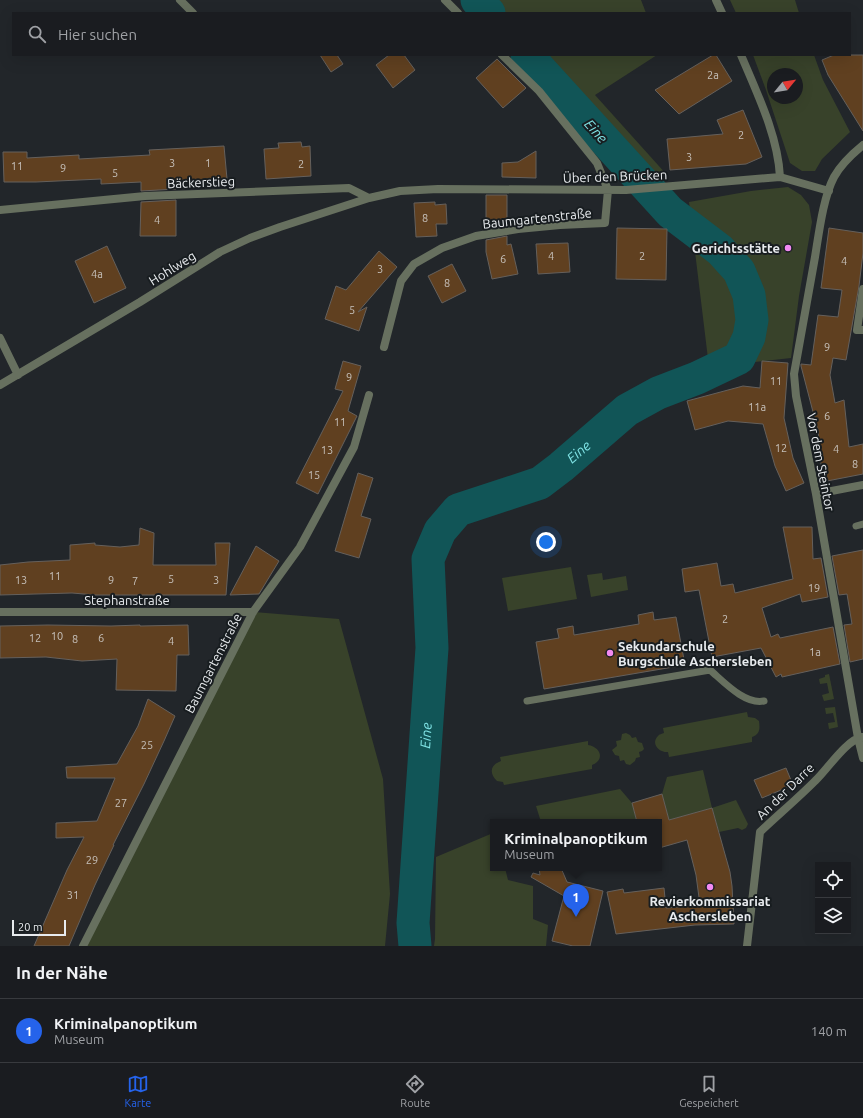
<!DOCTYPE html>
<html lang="de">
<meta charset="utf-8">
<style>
body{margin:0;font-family:Ubuntu,sans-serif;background:#232529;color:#f1f3f6}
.controls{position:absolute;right:12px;bottom:12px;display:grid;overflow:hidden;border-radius:0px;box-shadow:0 4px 16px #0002}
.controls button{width:36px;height:36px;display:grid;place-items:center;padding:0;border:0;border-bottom:1px solid #383a3e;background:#1a1c20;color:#f1f3f6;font:20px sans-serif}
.compass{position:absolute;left:767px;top:68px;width:36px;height:36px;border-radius:50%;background:#1a1c20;box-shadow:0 4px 16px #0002;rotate:60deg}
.scale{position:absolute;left:12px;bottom:10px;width:54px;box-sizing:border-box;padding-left:4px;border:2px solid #e8ebee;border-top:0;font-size:11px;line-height:14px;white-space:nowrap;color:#e8ebee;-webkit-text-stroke:3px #181d20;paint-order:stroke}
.you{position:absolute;left:546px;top:542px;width:14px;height:14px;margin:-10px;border:3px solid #fff;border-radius:50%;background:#1a73e8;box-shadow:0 0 0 6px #1a73e833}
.badge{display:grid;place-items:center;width:26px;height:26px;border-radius:50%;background:#2563eb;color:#fff;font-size:13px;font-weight:700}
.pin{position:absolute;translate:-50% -33px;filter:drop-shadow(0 1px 2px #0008)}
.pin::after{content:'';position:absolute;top:21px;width:14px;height:12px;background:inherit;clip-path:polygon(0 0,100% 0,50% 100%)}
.popup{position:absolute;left:490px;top:819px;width:172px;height:52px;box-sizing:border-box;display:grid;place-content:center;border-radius:0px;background:#1a1c20;filter:drop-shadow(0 1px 3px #0005);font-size:13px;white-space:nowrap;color:#9fa1a5}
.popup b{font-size:15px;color:#f1f3f6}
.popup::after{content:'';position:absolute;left:50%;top:100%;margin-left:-8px;border:8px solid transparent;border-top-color:#1a1c20}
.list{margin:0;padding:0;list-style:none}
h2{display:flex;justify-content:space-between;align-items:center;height:52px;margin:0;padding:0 16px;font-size:17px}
h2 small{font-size:13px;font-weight:400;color:#9fa1a5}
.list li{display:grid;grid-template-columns:26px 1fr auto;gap:12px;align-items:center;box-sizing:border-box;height:64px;padding:0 16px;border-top:1px solid #383a3e}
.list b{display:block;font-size:15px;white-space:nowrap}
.list p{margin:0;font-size:13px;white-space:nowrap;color:#9fa1a5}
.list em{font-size:13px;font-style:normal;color:#9fa1a5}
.icon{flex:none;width:22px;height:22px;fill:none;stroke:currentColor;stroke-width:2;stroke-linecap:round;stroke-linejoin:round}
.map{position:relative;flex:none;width:863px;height:946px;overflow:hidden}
.search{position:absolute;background:#1a1c20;box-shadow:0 4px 16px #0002;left:12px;right:12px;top:12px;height:44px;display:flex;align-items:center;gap:10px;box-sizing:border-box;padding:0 14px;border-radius:0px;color:#9fa1a5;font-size:15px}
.sheet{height:116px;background:#1a1c20}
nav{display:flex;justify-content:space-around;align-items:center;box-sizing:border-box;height:56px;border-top:1px solid #383a3e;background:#1a1c20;font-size:11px;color:#9fa1a5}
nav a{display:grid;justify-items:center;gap:2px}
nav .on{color:#2563eb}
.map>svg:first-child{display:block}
.green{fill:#38422a;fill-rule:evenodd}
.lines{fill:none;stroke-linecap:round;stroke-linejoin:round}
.river{stroke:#115557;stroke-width:33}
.building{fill:#604020;stroke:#65605c}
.service{stroke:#67705f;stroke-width:7}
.minor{stroke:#67705f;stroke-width:8}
.poi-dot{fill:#f28af2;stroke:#181d20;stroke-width:1.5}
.labels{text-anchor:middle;stroke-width:4;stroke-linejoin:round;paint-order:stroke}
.number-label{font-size:11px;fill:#c6c0ba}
.street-label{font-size:13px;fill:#e8ebee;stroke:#181d20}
.poi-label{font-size:13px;font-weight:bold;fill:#e8ebee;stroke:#181d20;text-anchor:end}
.water-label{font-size:14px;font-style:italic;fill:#81e5e7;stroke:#181d20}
</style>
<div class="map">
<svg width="863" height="946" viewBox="0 0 863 946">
<rect width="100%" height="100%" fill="#22262a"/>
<path class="green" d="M461 0H641L646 13H474Z
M730 0H795L799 13H736Z
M516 55H657L595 95 667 175 625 179 542 82Z
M753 55H814L823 80 850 132 822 159 815 171H802L790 163 766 90ZM773 74H797V98H773Z
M788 187 801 195 809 205 812 222 799 296 791 358 709 367 689 202 751 191Z
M571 567 577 599 508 611 502 578Z
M602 573 603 580 626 576 628 590 591 597 587 575Z
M253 612 339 619 383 779 390 894 385 946H83Z
M829 674 834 699 824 701 822 695 829 693 827 683 820 684 819 679 825 677V675Z
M835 707 838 727 829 729 828 723 835 722 833 713 826 714 825 708Z
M747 712 748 717 755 718 759 721C760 729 760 734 752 737V742L669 757 668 752C660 753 650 744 658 736 659 734 662 734 664 733L663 728Z
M626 733 630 735 632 738 636 737 638 742 642 743 644 749 642 751 639 752 640 757 636 758 635 761 630 765 626 764 624 760 620 761 619 756 615 755 612 750 617 746 616 741 621 740 622 734Z
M588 741V745C601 747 605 760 592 765V769L504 785 503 782 497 781C489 773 490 765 501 761L500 757Z
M703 770 712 808 736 800 748 824 746 828 742 830 738 828 719 832 712 808 669 820 662 794 667 777Z
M620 789 632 803 637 822H541L536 806Z
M493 833V868H505L508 880 533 886V919L548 925 546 946H434L435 939 436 857Z"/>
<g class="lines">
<g class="river">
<path d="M477 0 489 13"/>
<path id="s1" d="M415 946 413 923 432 648 428 559 440 531 458 510 540 483 561 467 627 410 658 393 697 378 739 358 749 337 752 320 749 295 739 271 720 250 670 212 527 55"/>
</g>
</g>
<path class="building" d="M320 55H337L343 64 331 72Z
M389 55H404L415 70 393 88 376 65Z
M713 55H716L732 81 679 114 655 90Z
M834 55H863V131L828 75 822 60Z
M497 59 526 88 503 108 476 78Z
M743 110 762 157 746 164 670 170 667 139 723 134 717 120Z
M301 142 302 147 310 146 311 176 266 179 264 149 279 148 278 143Z
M224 146 227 179 176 182V189L141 191V182L101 184V179L36 182H4L3 152H27V158L79 155V159L150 155 149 150Z
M536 151V178L502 177V163L518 162Z
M486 195H507V225L486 229Z
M176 200V236H140L141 202Z
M435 202V205L446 204 447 224H436L437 236 416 237 414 203Z
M617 228 667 229 666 280 616 279Z
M829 228 863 233V253L859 286 846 360 833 358 830 375 835 403 844 400 849 447 863 444V474L827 481 826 474 822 475 818 431 801 366V364L811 365 818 315 838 317 842 290 821 288Z
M507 236V245L511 244 518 274 492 279 486 252V240Z
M568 243 570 272 538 274 536 244Z
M107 246 126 288 94 303 75 261Z
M379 251 397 267 358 312 367 307 359 331 325 319 336 286 346 290Z
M452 264 466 291 442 303 428 276Z
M343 361 361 366 348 411 357 416 318 494 296 483 343 391 335 389Z
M762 361 788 363 784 418 793 458 804 483 786 491 775 466 763 424 728 421 695 430 687 401 743 386 760 388Z
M358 473 373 478 361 516 371 519 359 558 335 551Z
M783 527H812L813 559 821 558 828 597 802 602 800 594 762 608 771 637 778 634 780 638 833 627 840 664 782 677 781 674 776 677 761 648 712 657 699 590 685 592 682 569 717 563 721 586 733 584 735 593 793 579Z
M140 528 154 533 153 565H216L215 543H230L226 595H96L72 593 0 595V565L28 562 70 560V545L95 543V545L120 547 139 545Z
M256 546 279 561 259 594 230 595Z
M863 550V659L850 662 844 625 852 624 847 594 839 595 832 556Z
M653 612 654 620 676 617 685 665 544 689 536 642 559 638 557 629 573 626 574 635 639 624 638 615Z
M48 625 111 626 140 625V626L188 625 189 655H177L176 691 116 690 117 659 82 661 46 657 0 658V626Z
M148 699 175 716 164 741 144 784 113 845H114L95 885 69 946H34L67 870 84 837 56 838V823L97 821 115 778H67L66 767 117 764 138 726Z
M786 768 793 785 762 798 754 780Z
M662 794 669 820 712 808 730 872 732 886 734 924 695 925 616 934 607 892 623 889 624 893 664 888 666 908 700 905 696 875 687 840 659 848V823L661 822H637L632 803Z
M539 868H561L567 882 603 891 590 946H573L552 941 564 896 531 877 533 873 540 875Z"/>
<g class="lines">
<path class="service" d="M856 526 863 524
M527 701 710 670C724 682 745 705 764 701"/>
<path class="minor" d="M180 0 193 13
M445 0 458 13
M716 0 722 13
M741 55C757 93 778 136 780 177
M863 145C852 154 841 164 834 177 823 198 819 233 815 257 808 296 801 335 794 374L796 396 816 494 858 738 863 758
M0 210 145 196 349 188 369 198 400 191 438 189 626 190 780 177 829 191
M863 289 857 330H863
M0 338 18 375
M384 347 401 281 414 264 442 248 476 236 518 229 560 225 605 223 608 190 597 163 539 91 502 55
M0 385 140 302 220 252 250 238 280 227 369 198
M816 494 863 485
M0 612H253
M83 946 253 612 300 547 354 447 369 395
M747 946 760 832C778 815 797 799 815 781 827 770 846 740 862 737"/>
</g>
<g class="poi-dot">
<circle cx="788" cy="248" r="4"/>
<circle cx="610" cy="653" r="4"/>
<circle cx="710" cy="887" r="4"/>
</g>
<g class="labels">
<g class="number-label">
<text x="713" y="79">2a</text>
<text x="741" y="139">2</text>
<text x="689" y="161">3</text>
<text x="172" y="167">3</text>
<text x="208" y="167">1</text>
<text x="301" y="168">2</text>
<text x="17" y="170">11</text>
<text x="63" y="172">9</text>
<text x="115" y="177">5</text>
<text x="425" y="222">8</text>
<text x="157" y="224">4</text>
<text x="551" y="260">4</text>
<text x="642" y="260">2</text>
<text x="503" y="263">6</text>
<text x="844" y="265">4</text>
<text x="380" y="273">3</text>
<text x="97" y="278">4a</text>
<text x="447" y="287">8</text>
<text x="352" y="314">5</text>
<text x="827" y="351">9</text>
<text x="349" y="381">9</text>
<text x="776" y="385">11</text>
<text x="757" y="411">11a</text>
<text x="827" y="420">6</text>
<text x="340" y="426">11</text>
<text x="781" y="452">12</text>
<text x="836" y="453">4</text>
<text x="327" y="454">13</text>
<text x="855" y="468">8</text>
<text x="314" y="479">15</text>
<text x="55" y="580">11</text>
<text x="171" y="583">5</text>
<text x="21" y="584">13</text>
<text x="111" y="584">9</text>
<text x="216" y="584">3</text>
<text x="135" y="585">7</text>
<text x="814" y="592">19</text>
<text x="725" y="623">2</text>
<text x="57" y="640">10</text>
<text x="35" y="642">12</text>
<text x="101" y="642">6</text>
<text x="75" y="643">8</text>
<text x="171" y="645">4</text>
<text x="815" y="656">1a</text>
<text x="147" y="749">25</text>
<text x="121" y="807">27</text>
<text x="92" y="864">29</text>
<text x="73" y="899">31</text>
</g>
<g class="street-label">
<text transform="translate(615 176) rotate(-2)" y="5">Über den Brücken</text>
<text transform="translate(201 182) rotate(-2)" y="5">Bäckerstieg</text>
<text transform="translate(537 218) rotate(-6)" y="5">Baumgartenstraße</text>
<text transform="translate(172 268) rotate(-32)" y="5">Hohlweg</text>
<text transform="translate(821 462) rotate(79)" y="5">Vor dem Steintor</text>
<text x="127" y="605">Stephanstraße</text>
<text transform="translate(213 663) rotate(-63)" y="5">Baumgartenstraße</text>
<text transform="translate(785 791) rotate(-44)" y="5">An der Darre</text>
</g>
<g class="poi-label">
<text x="780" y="253">Gerichtsstätte</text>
<text x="618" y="651" text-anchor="start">Sekundarschule<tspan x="618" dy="15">Burgschule Aschersleben</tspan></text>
<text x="710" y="906" text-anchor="middle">Revierkommissariat<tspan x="710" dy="15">Aschersleben</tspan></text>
</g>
<g class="water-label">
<text transform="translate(596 131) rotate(48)" y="5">Eine</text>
<text dy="5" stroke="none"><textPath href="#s1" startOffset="582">Eine</textPath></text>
<text dy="5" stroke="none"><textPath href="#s1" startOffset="211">Eine</textPath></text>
</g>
</g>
</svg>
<div class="controls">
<button><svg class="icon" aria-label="locate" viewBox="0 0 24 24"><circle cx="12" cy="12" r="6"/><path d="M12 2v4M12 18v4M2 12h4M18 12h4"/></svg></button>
<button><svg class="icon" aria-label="layers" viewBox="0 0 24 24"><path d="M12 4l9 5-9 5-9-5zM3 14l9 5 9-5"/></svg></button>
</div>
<svg class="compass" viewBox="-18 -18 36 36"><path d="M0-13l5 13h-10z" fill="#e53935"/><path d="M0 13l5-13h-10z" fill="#9fa1a5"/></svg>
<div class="scale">20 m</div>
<div class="you"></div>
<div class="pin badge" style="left:576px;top:917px">1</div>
<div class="popup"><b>Kriminalpanoptikum</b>Museum</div>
<div class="search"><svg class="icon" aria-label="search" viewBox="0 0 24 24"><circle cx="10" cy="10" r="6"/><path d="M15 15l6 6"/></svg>Hier suchen</div>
</div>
<section class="sheet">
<h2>In der Nähe<small></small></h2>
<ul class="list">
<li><span class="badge">1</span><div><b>Kriminalpanoptikum</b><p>Museum</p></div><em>140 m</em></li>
</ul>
</section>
<nav>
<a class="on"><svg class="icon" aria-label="map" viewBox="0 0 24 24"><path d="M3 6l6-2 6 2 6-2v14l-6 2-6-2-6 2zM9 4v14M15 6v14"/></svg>Karte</a>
<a><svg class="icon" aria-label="directions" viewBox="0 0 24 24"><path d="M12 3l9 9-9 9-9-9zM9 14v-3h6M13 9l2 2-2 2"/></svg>Route</a>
<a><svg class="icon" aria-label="saved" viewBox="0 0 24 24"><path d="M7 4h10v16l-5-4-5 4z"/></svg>Gespeichert</a>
</nav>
